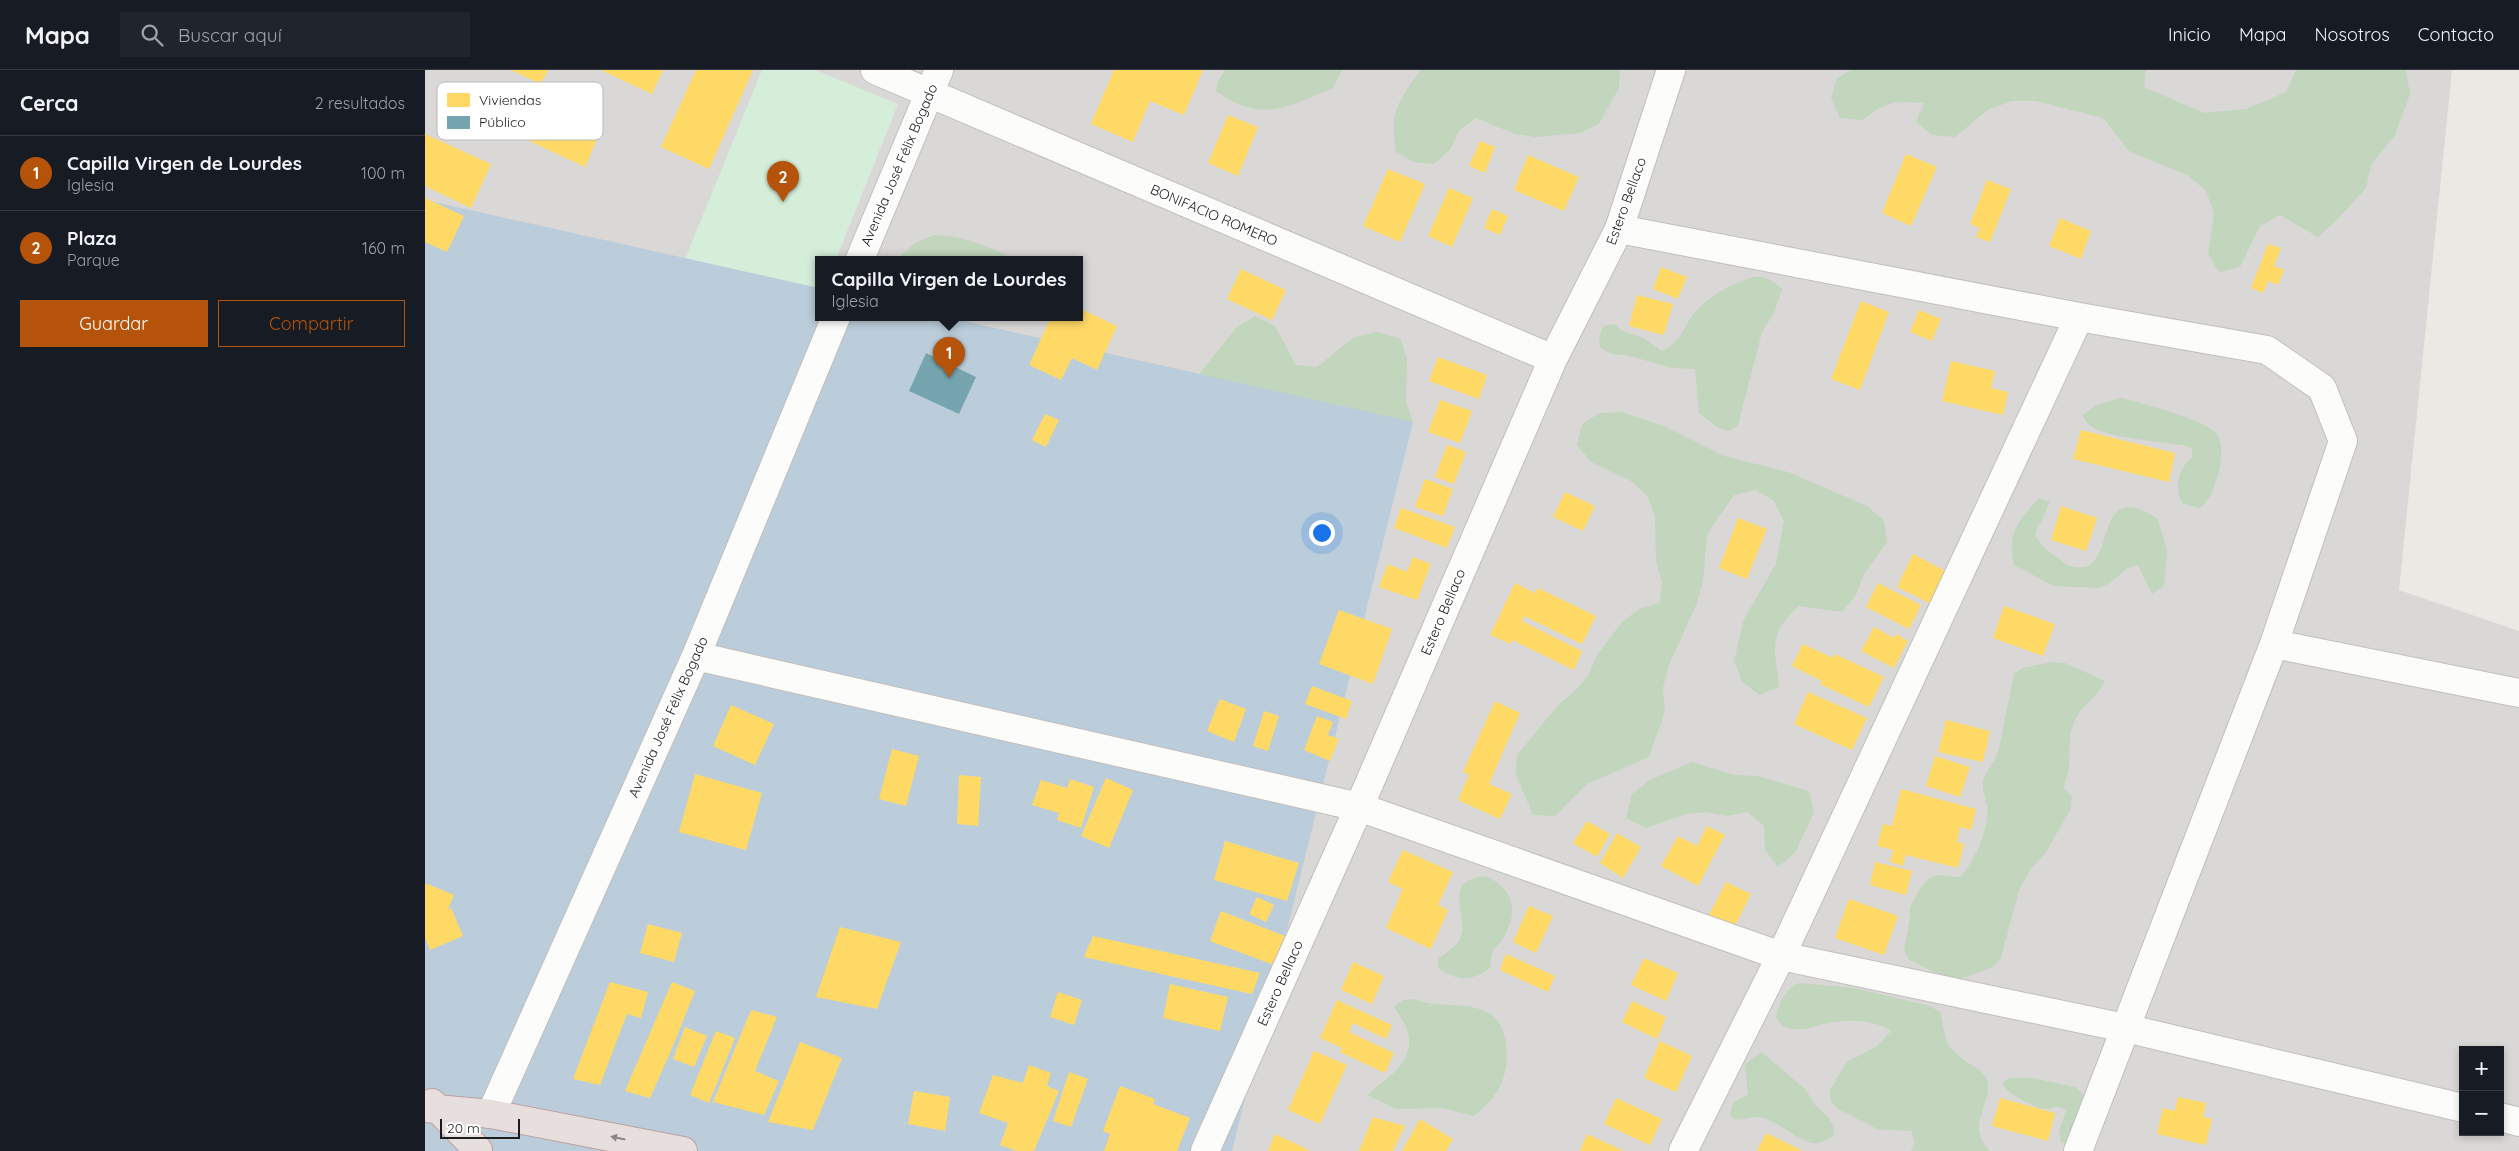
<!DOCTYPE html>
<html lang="es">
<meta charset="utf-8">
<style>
body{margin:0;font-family:Quicksand,sans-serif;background:#20242c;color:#f1f3f6}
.controls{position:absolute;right:15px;bottom:15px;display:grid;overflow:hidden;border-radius:0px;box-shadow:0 2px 8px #0003}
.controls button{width:45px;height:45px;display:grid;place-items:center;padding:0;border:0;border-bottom:1px solid #363941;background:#171b24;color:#f1f3f6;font:25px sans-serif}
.scale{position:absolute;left:15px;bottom:12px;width:80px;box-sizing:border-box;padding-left:5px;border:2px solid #1c1c1c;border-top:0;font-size:14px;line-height:18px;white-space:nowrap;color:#1c1c1c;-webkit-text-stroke:4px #fff;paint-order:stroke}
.you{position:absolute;left:896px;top:462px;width:18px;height:18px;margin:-12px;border:4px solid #fff;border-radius:50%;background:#1a73e8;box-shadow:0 0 0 8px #1a73e833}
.badge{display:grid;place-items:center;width:32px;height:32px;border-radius:50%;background:#b45309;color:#fff;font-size:16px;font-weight:700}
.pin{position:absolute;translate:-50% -41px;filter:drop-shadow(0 1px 2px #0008)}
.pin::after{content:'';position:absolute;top:26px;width:18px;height:15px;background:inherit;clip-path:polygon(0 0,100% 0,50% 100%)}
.popup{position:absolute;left:390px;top:186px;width:268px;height:65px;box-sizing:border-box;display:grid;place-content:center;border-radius:0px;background:#171b24;filter:drop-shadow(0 1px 4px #0005);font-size:16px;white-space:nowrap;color:#9ea1a6}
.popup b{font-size:19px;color:#f1f3f6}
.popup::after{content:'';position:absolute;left:50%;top:100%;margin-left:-10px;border:10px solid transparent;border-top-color:#171b24}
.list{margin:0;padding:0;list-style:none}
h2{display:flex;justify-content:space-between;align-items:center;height:65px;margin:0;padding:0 20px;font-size:21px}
h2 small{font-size:16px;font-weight:400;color:#9ea1a6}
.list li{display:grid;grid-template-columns:32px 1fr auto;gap:15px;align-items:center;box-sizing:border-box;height:75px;padding:0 20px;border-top:1px solid #363941}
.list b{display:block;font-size:19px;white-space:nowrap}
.list p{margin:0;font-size:16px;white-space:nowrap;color:#9ea1a6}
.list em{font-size:16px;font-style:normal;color:#9ea1a6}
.actions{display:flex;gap:10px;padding:15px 20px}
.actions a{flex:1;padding:11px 0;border:1px solid #b45309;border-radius:0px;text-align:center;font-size:18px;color:#b45309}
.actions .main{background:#b45309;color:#fff}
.icon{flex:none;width:28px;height:28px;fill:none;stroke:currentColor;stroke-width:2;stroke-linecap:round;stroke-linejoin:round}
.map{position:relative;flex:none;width:2094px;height:1081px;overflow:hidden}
header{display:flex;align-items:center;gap:30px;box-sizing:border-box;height:70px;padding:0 25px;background:#171b24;border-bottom:1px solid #363941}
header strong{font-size:24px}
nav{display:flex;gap:28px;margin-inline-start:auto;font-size:18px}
.search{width:350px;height:45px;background:#20242c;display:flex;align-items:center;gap:12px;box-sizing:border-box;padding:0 18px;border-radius:0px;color:#9ea1a6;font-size:19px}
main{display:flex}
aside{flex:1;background:#171b24}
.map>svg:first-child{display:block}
.residential{fill:#d9d8d6;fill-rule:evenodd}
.forest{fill:#c1d6bc}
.park{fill:#d5eeda}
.water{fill:#bbcdda}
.homes{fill:#ffd966}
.public{fill:#76a5af}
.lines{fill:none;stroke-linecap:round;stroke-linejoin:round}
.minor-casing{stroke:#c0bfbd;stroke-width:30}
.highway-casing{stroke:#bba0a1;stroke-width:30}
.minor{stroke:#fcfcfb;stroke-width:28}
.highway{stroke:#e7dfde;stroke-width:28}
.oneway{fill:#8c8787}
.labels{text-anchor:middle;stroke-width:5;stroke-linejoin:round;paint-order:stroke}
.street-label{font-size:14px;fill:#1c1c1c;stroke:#fff}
.key{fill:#fff;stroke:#bbb;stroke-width:1}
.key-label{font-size:14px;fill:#1c1c1c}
</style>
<header>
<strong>Mapa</strong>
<div class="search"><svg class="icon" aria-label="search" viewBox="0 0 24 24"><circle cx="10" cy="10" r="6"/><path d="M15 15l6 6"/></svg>Buscar aquí</div>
<nav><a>Inicio</a><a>Mapa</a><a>Nosotros</a><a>Contacto</a></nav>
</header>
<main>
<aside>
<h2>Cerca<small>2 resultados</small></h2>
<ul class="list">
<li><span class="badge">1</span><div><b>Capilla Virgen de Lourdes</b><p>Iglesia</p></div><em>100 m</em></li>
<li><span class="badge">2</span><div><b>Plaza</b><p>Parque</p></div><em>160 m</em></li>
</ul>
<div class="actions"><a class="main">Guardar</a><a>Compartir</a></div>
</aside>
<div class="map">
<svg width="2094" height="1081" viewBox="0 0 2094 1081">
<rect width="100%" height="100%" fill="#eae9e4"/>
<path class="residential" d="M0 0H2027L1974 520 2094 561V1081H0ZM394 189H654V247H394ZM2038 980H2075V1062H2038Z"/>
<path class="forest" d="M800 0H917L908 18C861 37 837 54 791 21L793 11Z
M995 0H1195L1194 18 1174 54 1155 63 1111 67 1090 64 1051 48 1034 61 1025 80 1009 94 989 92 971 82C964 42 973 33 995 0Z
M1426 0H1721L1719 17 1779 43 1821 39 1861 22 1871 0H1981L1985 24 1970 65 1946 95 1941 118 1911 151 1893 167 1855 145 1835 156 1815 197 1794 202 1783 184 1789 143 1781 121 1764 106 1704 81 1678 48 1610 31H1587L1564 39 1530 67 1507 65 1491 52 1499 33C1470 31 1461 31 1438 50L1415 48 1406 28 1412 8Z
M509 165C536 166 565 175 587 189H473L490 173Z
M1327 207C1340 206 1347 210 1357 219L1349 243 1337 262 1313 355 1304 361 1293 358 1274 343 1270 299 1247 298 1205 286 1184 283 1175 277 1174 267 1178 256 1189 254 1197 261 1219 268 1237 281C1259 270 1257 257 1271 241 1285 224 1307 215 1327 207Z
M830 246 850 256 871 295 892 297 929 267 952 262 975 268 982 289 981 332 988 352 952 379 767 313 811 258Z
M1697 328C1716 333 1780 350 1791 363 1799 373 1796 390 1794 401 1790 414 1786 430 1775 438L1758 434C1748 420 1753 398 1767 388V378C1746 369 1662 372 1658 345L1671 335Z
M1197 342 1239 356 1299 386 1363 402 1442 436 1459 451 1462 472 1439 504 1431 525 1417 542 1374 536C1342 565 1350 578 1354 617L1334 625 1317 611 1309 591 1319 549 1351 494 1359 451 1349 431 1331 420 1309 425 1282 464 1278 511 1272 533 1244 595 1238 618 1240 642 1224 687 1162 714 1130 746 1108 745 1091 705 1092 685 1134 634 1151 620 1164 604 1172 585 1197 552 1214 539 1235 533 1237 512 1231 491 1230 446 1222 426 1206 411 1166 392 1152 375 1157 354 1175 343Z
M1615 428 1625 432 1610 464C1616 477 1626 483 1637 491 1643 496 1650 498 1658 497 1691 494 1668 406 1733 449L1742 482 1739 516 1727 524 1713 495 1703 498 1685 513 1674 518 1629 516 1589 495C1588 489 1587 482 1587 475 1586 459 1603 438 1615 428Z
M1628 592 1640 593 1680 611C1674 626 1659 633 1651 648 1643 664 1645 677 1644 694 1644 702 1640 710 1639 718L1647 727 1646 738 1621 782 1606 799 1594 820 1576 888 1568 897 1535 909H1524L1484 890 1479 880 1485 848V837L1496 817 1503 809 1513 805 1535 807C1549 793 1565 757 1562 736 1561 729 1557 721 1558 713 1560 701 1571 691 1574 678L1589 604 1597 598Z
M1267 692 1310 705 1332 706 1384 721 1389 742 1370 783 1353 797 1340 780 1339 756 1322 742 1302 746 1281 742 1261 744 1221 758 1201 748 1207 724 1225 710Z
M1061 806C1090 819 1094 844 1077 870 1074 874 1071 876 1069 879 1066 884 1066 893 1065 898 1046 912 1032 911 1013 898L1014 888C1022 882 1033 876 1036 866 1044 844 1015 810 1061 806Z
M1374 913 1429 918 1505 936 1515 942C1518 952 1519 966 1524 976 1527 980 1534 985 1538 989 1547 997 1563 1001 1563 1016 1563 1043 1541 1056 1565 1081H1486L1490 1072 1486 1061 1452 1059 1413 1039 1406 1031 1405 1020 1422 992 1451 977 1466 961C1447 949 1421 949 1400 954 1381 958 1377 963 1357 956L1351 947C1355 932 1360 919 1374 913Z
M988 929C996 931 1003 934 1011 934 1029 936 1047 934 1064 943 1074 949 1078 958 1080 969 1086 1002 1076 1025 1049 1046L1017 1038 971 1039 942 1025C963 1007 994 990 981 957 978 950 973 944 969 937L978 930Z
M1337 982 1381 1020 1390 1035 1403 1047 1409 1057 1408 1066C1402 1070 1394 1075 1386 1073 1370 1070 1351 1047 1330 1047 1321 1047 1316 1052 1307 1048L1305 1044 1308 1033 1323 1024 1320 996 1327 988Z
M1586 1008H1608L1650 1017 1667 1033 1652 1070 1641 1074 1636 1072 1634 1061 1641 1041C1634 1033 1628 1040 1619 1039 1607 1037 1585 1025 1578 1015L1580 1010Z"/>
<path class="park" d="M337 0H390L473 34 411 189H394V230L243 231Z"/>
<path class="water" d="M0 130 394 218V247H521L988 352 807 1081H0Z"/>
<path class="homes" d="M86 0H123L116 14Z
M176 0H238L227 24Z
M271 0H328L284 99 236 77Z
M689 0H778L759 45 725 31 708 72 666 54Z
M61 13 142 50 140 55 172 69 160 97 47 44Z
M803 45 833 57 813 106 783 93Z
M0 64 66 94 46 138 0 116Z
M1055 71 1070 77 1060 103 1044 96Z
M1481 84 1512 97 1486 156 1457 143Z
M1103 85 1154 107 1139 141 1089 120Z
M963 99 1000 114 975 172 938 156Z
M1562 110 1586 119 1565 172 1551 167 1555 158 1545 154Z
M1024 118 1048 128 1027 177 1003 166Z
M0 128 39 146 22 182 0 172Z
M1067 139 1083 146 1075 165 1059 158Z
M1635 148 1666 161 1656 189 1624 176Z
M1843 174 1856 178 1849 196 1859 200 1853 215 1843 211 1838 223 1826 218Z
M1236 197 1262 207 1253 229 1228 219Z
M816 199 861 220 847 250 802 229Z
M1212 225 1248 234 1239 265 1204 256Z
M1436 231 1464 242 1435 320 1406 309Z
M654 238 692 256 672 300 647 288 636 310 604 295 626 247H654Z
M1494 240 1516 249 1507 271 1485 262Z
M1013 287 1062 305 1054 329 1004 311Z
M1526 291 1570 301 1566 318 1583 322 1578 345 1517 331Z
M1015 330 1047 341 1035 373 1003 362Z
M620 344 634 350 621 377 607 370Z
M1656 360 1750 383 1744 412 1648 389Z
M1022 375 1041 382 1029 414 1010 407Z
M1000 409 1028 419 1018 446 990 437Z
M1140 422 1170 436 1158 461 1128 447Z
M1636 436 1672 448 1661 481 1626 470Z
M976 438 1030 457 1022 478 969 458Z
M1313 448 1342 459 1322 509 1294 498Z
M1488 484 1524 503 1508 535 1472 517Z
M988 487 1006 494 992 530 954 517 963 494 982 502Z
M1090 513 1110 523 1113 518 1171 546 1157 574 1099 546 1097 551 1157 581 1149 600 1087 570 1086 574 1065 565Z
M1453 513 1496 535 1484 559 1441 537Z
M1579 536 1630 554 1618 586 1568 568Z
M914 540 967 559 948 614 894 594Z
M1449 557 1469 568 1471 564 1483 571 1469 598 1436 581Z
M1378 574 1408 588 1410 584 1459 607 1444 637 1395 614 1397 611 1367 596Z
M887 616 927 631 921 649 880 634Z
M1383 622 1442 648 1427 680 1369 654Z
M795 629 821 639 809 672 782 661Z
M1070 631 1095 643 1064 714 1087 724 1075 749 1033 730 1044 705 1038 702Z
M306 635 349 654 330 695 288 676Z
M839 641 854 646 843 681 828 676Z
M892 646 908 652 903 665 914 669 905 691 879 680Z
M1521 650 1565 661 1558 692 1513 682Z
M467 679 494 686 481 736 454 729Z
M1510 686 1545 697 1535 727 1501 716Z
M270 704 337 723 321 780 254 762Z
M534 705 556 707 553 756 532 754Z
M681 708 708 720 684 778 656 766Z
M645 709 669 717 656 758 632 750 634 743 607 735 616 710 642 718Z
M1476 719 1551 739 1546 760 1535 757 1532 772 1539 774 1533 798 1481 785 1478 796 1465 792 1468 780 1452 776 1458 754 1467 756Z
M1162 751 1185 764 1172 787 1148 773Z
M1282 756 1300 765 1273 816 1236 796 1253 766 1272 776Z
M1192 763 1216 777 1198 808 1175 793Z
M800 771 874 793 862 831 789 810Z
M978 780 1028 802 1013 835 1023 840 1006 879 961 858 978 819 963 812Z
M1450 792 1487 801 1481 825 1445 815Z
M1301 812 1326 824 1307 862 1282 849Z
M0 813 29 825 23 839 26 838 38 866 5 880 0 868Z
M832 827 849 835 841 852 824 844Z
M1424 829 1473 846 1459 885 1410 868Z
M1104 836 1128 846 1111 883 1088 872Z
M796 841 860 866 849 895 785 871Z
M223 854 257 863 249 892 215 883Z
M415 857 476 872 452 939 391 927Z
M668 866 835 903 827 924 659 887Z
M1081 884 1130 906 1123 922 1075 900Z
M1219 888 1253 903 1241 931 1206 915Z
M928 892 959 906 947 934 916 920Z
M185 912 223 922 216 948 202 944 175 1015 148 1009Z
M247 912 270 921 248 976 225 1028 200 1021Z
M745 914 803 927 795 961 738 948Z
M633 922 657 930 649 955 625 947Z
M912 930 967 955 961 969 928 953 924 962 969 983 960 1003 915 982 917 978 895 968Z
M1207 931 1241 947 1232 969 1197 952Z
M326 940 352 947 330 1001 354 1011 339 1045 288 1032Z
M260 957 282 966 269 997 248 989Z
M291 961 310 968 284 1033 265 1025Z
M1235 971 1267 986 1251 1022 1219 1008Z
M375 972 417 988 388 1060 343 1052Z
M889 981 922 995 895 1054 863 1040Z
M604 995 626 1003 622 1016 634 1021 609 1081H592L575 1075 583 1053 554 1043 568 1005 598 1013Z
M644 1002 663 1009 646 1057 628 1051Z
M695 1016 730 1029 728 1034 765 1048 752 1081H679L685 1064 678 1061Z
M489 1021 525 1027 520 1061 483 1054Z
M1753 1027 1781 1033 1778 1047 1787 1049 1781 1075 1732 1064 1738 1038 1750 1041Z
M1191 1028 1237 1049 1225 1075 1179 1054Z
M1575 1028 1630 1043 1623 1071 1567 1056Z
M948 1047 980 1056 968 1081H934Z
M995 1049 1028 1069 1021 1081H977Z
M1341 1063 1378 1081H1332Z
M850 1064 884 1080V1081H843Z
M1162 1064 1199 1081H1155Z"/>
<path class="public" d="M501 283 551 307 534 344 484 321Z"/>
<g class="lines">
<defs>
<path id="minor" d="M450 0 1128 289
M1194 159 1654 247 1842 280 1897 318 1918 371 1849 574 1653 1081
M435 189 514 0
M1849 574 2094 623
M271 586 934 737 1356 886 1700 958 2038 1038
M66 1044 271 586 411 247
M2075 1047 2094 1052
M780 1081 934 737 1128 289 1194 159 1246 0
M1258 1081 1356 886 1654 247"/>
<path id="highway" d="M7 1033 53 1080
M0 1038 66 1044 258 1081"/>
</defs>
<use href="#minor" class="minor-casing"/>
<use href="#highway" class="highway-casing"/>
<use href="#minor" class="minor"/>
<use href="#highway" class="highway"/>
</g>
<defs><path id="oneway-solid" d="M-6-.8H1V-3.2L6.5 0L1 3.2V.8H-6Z" transform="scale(1.25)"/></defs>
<use class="oneway" href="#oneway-solid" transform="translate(193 1068) rotate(-168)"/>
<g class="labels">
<g class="street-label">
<text transform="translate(474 95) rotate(-67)" y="5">Avenida José Félix Bogado</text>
<text transform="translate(1201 131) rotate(-70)" y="5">Estero Bellaco</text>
<text transform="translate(789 145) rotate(23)" y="5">BONIFACIO ROMERO</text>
<text transform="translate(1018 542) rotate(-67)" y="5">Estero Bellaco</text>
<text transform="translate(243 647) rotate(-66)" y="5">Avenida José Félix Bogado</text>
<text transform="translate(855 913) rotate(-66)" y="5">Estero Bellaco</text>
</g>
</g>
<rect x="12" y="12" width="166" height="58" rx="8" class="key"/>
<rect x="22" y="23" width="23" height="14" fill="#ffd966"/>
<rect x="22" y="46" width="23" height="13" fill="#76a5af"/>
<g class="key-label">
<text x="54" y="35">Viviendas</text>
<text x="54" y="57">Público</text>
</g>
</svg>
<div class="controls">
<button>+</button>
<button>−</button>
</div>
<div class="scale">20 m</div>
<div class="you"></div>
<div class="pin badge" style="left:524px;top:308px">1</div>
<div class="popup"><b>Capilla Virgen de Lourdes</b>Iglesia</div>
<div class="pin badge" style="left:358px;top:132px">2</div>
</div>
</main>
